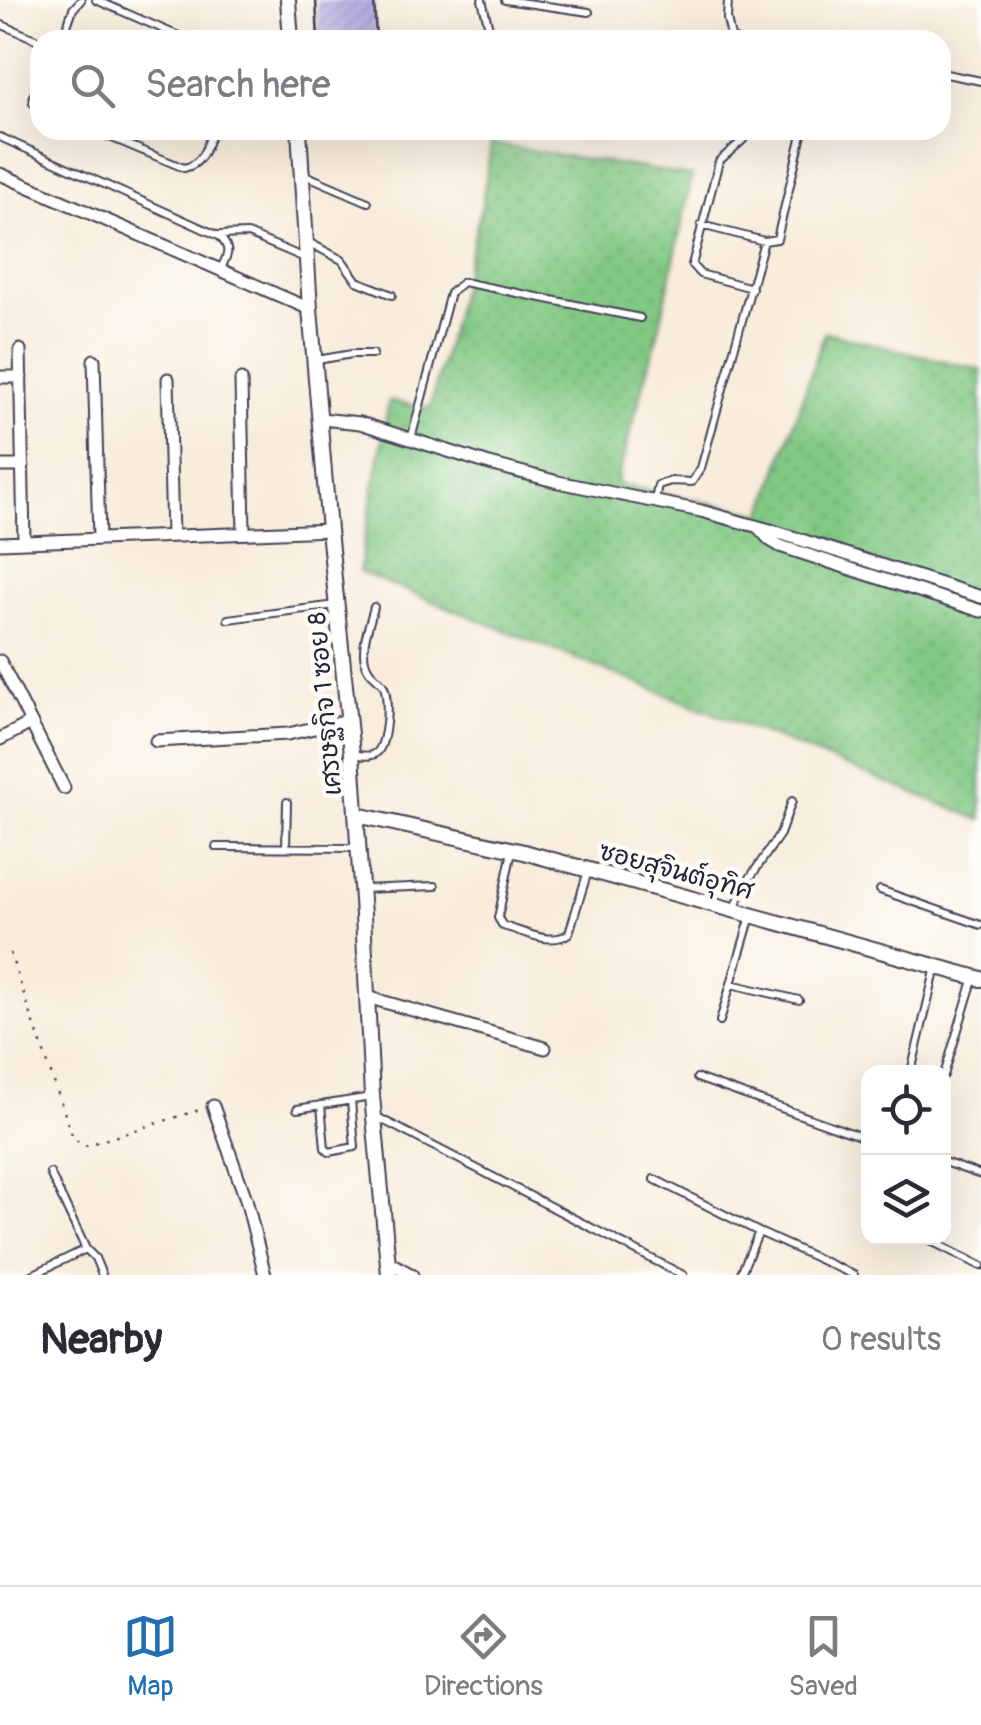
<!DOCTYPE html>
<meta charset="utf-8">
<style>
body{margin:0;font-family:Pangolin,"Playpen Sans Thai",sans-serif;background:#f7f7f7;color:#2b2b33}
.controls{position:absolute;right:30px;bottom:30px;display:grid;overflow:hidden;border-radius:20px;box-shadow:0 10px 40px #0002}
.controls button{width:90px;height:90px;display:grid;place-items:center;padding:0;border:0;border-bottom:2px solid #e1e1e2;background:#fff;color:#2b2b33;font:50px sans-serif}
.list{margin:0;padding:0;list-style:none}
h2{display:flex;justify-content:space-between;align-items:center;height:130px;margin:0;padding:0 40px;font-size:42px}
h2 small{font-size:32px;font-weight:400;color:#7c7c81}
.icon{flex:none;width:55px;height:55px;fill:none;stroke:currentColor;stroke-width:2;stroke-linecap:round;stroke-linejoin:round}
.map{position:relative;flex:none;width:981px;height:1275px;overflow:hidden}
.search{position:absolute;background:#fff;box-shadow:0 10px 40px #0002;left:30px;right:30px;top:30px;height:110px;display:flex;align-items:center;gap:25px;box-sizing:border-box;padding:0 35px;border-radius:30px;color:#7c7c81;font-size:38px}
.sheet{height:310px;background:#fff}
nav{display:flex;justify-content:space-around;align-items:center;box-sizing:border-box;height:140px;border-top:2px solid #e1e1e2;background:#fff;font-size:28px;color:#7c7c81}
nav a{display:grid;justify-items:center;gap:5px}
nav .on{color:#1f6fb2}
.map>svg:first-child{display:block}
.garden{fill:url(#garden-dots);stroke:#527660;stroke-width:2.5}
.building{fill:url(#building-hatch)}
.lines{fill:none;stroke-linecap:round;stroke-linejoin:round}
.service-casing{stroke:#424053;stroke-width:10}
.minor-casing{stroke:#424053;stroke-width:15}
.tertiary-casing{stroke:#424053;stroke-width:18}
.path{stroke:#424053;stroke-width:2.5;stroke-dasharray:2.5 8;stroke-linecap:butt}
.service{stroke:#fff;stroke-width:6}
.minor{stroke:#fff;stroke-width:11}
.tertiary{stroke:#fff;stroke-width:14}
.labels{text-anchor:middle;stroke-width:9;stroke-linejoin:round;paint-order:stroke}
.street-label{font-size:25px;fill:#22223b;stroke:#fdfcf7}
</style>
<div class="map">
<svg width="981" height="1275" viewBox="0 0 981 1275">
<defs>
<pattern id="garden-dots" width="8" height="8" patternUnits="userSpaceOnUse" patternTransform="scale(2.5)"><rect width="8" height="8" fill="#82c984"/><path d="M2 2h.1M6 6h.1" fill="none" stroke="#70ac73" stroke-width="1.8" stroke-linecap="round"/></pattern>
<pattern id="building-hatch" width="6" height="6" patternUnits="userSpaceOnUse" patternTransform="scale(2.5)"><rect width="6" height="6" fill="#aba0e0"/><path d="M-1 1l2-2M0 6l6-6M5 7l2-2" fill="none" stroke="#8b82b7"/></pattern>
</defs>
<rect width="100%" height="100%" fill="#fdfcf7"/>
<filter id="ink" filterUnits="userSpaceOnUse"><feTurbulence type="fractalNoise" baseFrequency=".01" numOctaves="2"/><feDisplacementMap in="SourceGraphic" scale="20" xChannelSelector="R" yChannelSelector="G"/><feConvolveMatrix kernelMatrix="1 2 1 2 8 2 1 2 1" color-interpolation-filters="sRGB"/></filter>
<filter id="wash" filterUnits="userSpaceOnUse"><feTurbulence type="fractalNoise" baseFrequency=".0048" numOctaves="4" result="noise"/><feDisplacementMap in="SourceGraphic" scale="40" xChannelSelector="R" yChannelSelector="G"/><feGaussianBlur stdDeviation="2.25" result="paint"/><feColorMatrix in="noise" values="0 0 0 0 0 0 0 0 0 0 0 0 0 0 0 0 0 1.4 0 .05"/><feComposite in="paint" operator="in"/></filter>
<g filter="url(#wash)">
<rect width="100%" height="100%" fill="#f8ecdb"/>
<path class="garden" d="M491 144 692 176 660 325 616 484 763 514 825 332 981 370V820L359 572 389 401 430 408 482 206Z"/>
<g id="blocks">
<path class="building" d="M316 0H374L376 40H318Z"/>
</g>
</g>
<g filter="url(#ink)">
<use href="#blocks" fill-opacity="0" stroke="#424053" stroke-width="2.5"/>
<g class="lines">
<defs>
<path id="service" d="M96 0 188 40
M482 0 492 40
M505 0 589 12
M728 0 727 19 731 37 735 40
M0 24 40 41
M62 40 73 9 81 0
M941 73 981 81
M40 86 33 96V103L40 108
M93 130 184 168C203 164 206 147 213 130
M564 130 575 131
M749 130 743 140 719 161 692 265 700 274 752 288
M0 137 219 236C232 249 228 255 220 270
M303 174 368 202
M701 225 764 241 777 239 803 130
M220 235 248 234 307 259
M308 242 342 260 357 281 392 295
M317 360 352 354H373
M411 439 450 293 463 282 640 318
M655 500 658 485 671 481 692 482 701 468 764 241
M228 619 336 605
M353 754C360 755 370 758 376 753 387 746 390 696 383 685 376 676 368 674 365 661 361 644 370 623 374 607
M216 847 358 848
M286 847 287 802
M512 851 498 918 503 926C523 931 552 947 569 933L588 871
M362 889 435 886
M880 890 981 925
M735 908 743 888 780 834 792 801
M731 984 799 1000
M720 1021 751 916
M911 1072 936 967
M944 1075 974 977
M697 1078 868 1139
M321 1105 325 1148 329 1152 355 1147 351 1101
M297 1109 371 1097
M375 1116 683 1275
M944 1162 981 1175
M50 1173 86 1249
M654 1179 759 1232 740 1275
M759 1232 854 1275
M925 1238 981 1266
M32 1275 86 1249 95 1258 102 1275"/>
<path id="minor" d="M0 174 310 309
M20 350 24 540
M94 360 99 538
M0 377H21
M168 379 172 536
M241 380 244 533
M321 419 360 423 486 463 558 482 701 511 770 530 981 597
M0 466H23
M758 527 770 540 780 546 981 611
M0 543 329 530
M0 661 64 788
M0 739 31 723
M156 741 288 734 349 720
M367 997 545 1048
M213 1106 246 1199 265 1275
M387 1261 412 1275"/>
<path id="tertiary" d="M288 0 291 40
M299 130 310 309 329 530 352 754 363 915 372 1096 389 1275
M357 815 524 852 981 979"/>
</defs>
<use href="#service" class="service-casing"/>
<use href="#minor" class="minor-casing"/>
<use href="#tertiary" class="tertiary-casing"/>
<path class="path" d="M10 953 73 1138 85 1146 202 1109"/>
<use href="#service" class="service"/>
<use href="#minor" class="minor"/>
<use href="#tertiary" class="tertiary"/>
</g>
</g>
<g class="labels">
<g class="street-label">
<text transform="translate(324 704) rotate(-95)" y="9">เศรษฐกิจ 1 ซอย 8</text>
<text transform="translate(676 870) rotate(15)" y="9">ซอยสุจินต์อุทิศ</text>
</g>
</g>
</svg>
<div class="controls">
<button><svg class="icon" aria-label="locate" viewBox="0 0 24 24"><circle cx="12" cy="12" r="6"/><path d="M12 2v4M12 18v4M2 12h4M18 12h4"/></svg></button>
<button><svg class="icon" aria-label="layers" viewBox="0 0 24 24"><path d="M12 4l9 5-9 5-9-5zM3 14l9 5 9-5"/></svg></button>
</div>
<div class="search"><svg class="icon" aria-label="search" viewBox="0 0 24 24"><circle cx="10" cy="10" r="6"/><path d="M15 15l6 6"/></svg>Search here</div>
</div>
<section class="sheet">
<h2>Nearby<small>0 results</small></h2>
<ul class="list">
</ul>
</section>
<nav>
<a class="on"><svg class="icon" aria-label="map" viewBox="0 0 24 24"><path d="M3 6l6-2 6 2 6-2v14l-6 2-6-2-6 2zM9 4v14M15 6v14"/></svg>Map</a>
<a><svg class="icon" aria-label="directions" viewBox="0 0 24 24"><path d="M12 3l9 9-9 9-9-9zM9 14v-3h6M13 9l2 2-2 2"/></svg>Directions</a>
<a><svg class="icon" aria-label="saved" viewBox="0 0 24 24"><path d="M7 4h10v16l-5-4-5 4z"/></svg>Saved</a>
</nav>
